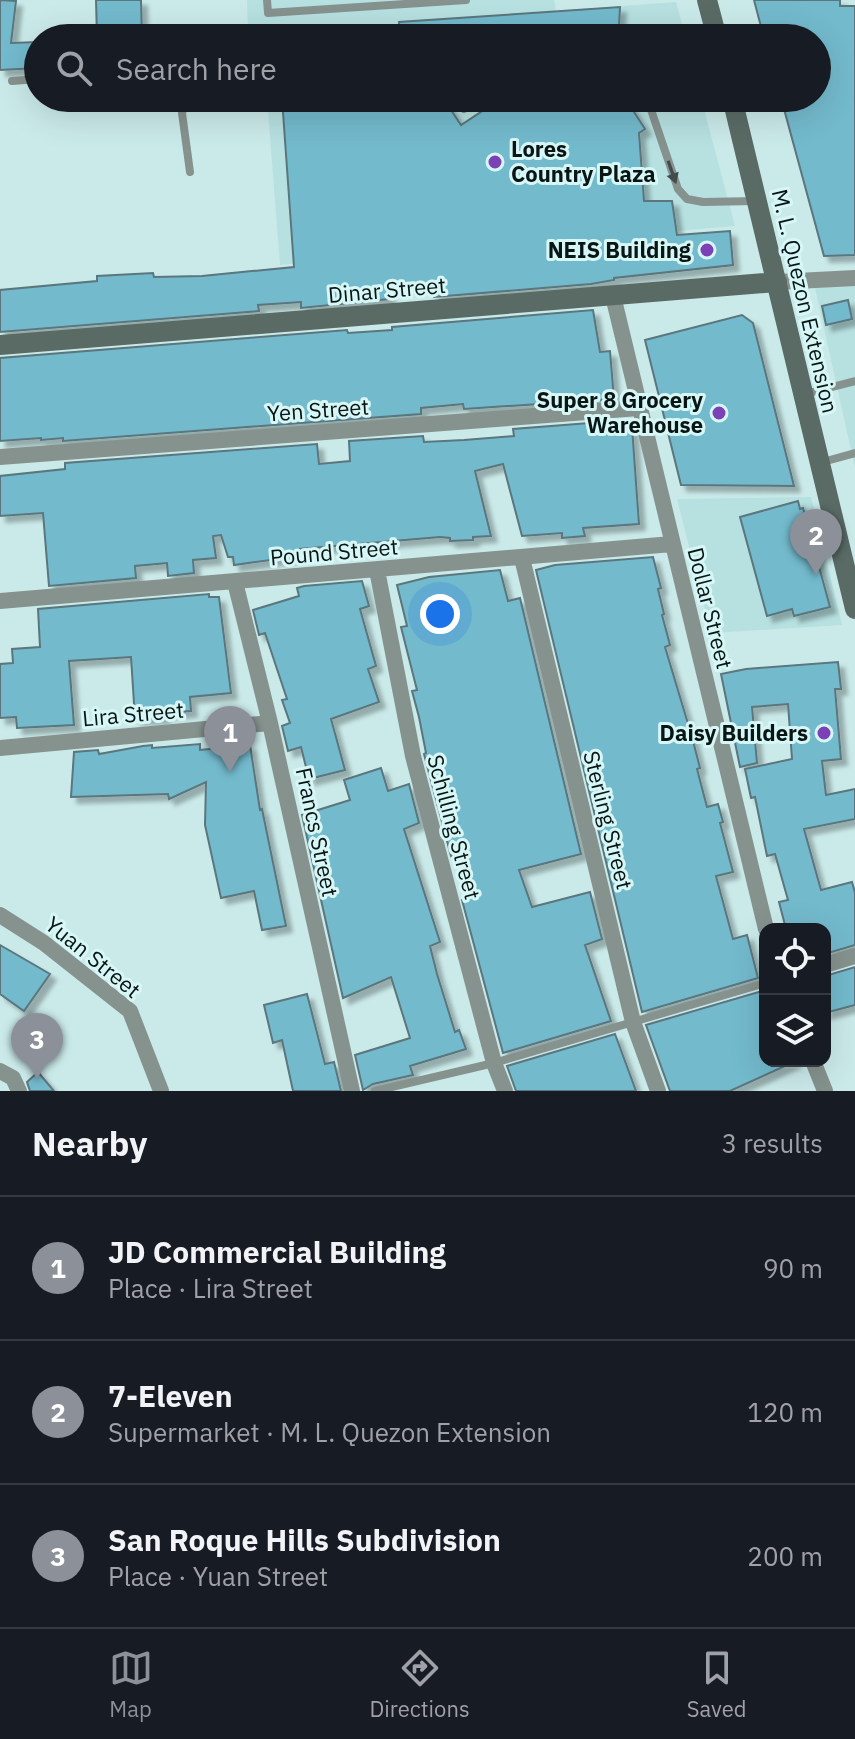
<!DOCTYPE html>
<meta charset="utf-8">
<style>
body{margin:0;font-family:"IBM Plex Sans",sans-serif;background:#242831;color:#f1f3f6}
.controls{position:absolute;right:24px;bottom:24px;display:grid;overflow:hidden;border-radius:16px;box-shadow:0 8px 32px #0002}
.controls button{width:72px;height:72px;display:grid;place-items:center;padding:0;border:0;border-bottom:2px solid #363941;background:#171b24;color:#f1f3f6;font:40px sans-serif}
.you{position:absolute;left:440px;top:614px;width:28px;height:28px;margin:-20px;border:6px solid #fff;border-radius:50%;background:#1a73e8;box-shadow:0 0 0 12px #1a73e833}
.badge{display:grid;place-items:center;width:52px;height:52px;border-radius:50%;background:#8c9099;color:#fff;font-size:26px;font-weight:700}
.pin{position:absolute;translate:-50% -66px;filter:drop-shadow(0 2px 4px #0008)}
.pin::after{content:'';position:absolute;top:42px;width:28px;height:24px;background:inherit;clip-path:polygon(0 0,100% 0,50% 100%)}
.list{margin:0;padding:0;list-style:none}
h2{display:flex;justify-content:space-between;align-items:center;height:104px;margin:0;padding:0 32px;font-size:34px}
h2 small{font-size:26px;font-weight:400;color:#9ea1a6}
.list li{display:grid;grid-template-columns:52px 1fr auto;gap:24px;align-items:center;box-sizing:border-box;height:144px;padding:0 32px;border-top:2px solid #363941}
.list b{display:block;font-size:30px;white-space:nowrap}
.list p{margin:0;font-size:26px;white-space:nowrap;color:#9ea1a6}
.list em{font-size:26px;font-style:normal;color:#9ea1a6}
.icon{flex:none;width:44px;height:44px;fill:none;stroke:currentColor;stroke-width:2;stroke-linecap:round;stroke-linejoin:round}
.map{position:relative;flex:none;width:855px;height:1091px;overflow:hidden}
.search{position:absolute;background:#171b24;box-shadow:0 8px 32px #0002;left:24px;right:24px;top:24px;height:88px;display:flex;align-items:center;gap:20px;box-sizing:border-box;padding:0 28px;border-radius:44px;color:#9ea1a6;font-size:30px}
.sheet{height:536px;background:#171b24}
nav{display:flex;justify-content:space-around;align-items:center;box-sizing:border-box;height:112px;border-top:2px solid #363941;background:#171b24;font-size:22px;color:#9ea1a6}
nav a{display:grid;justify-items:center;gap:4px}
nav .on{color:#8c9099}
.map>svg:first-child{display:block}
.built{fill:#b7e0e0}
.building{fill:#73bacd;stroke:#5b767e;stroke-width:2;filter:url(#shadow)}
.lines{fill:none;stroke-linecap:round;stroke-linejoin:round}
.lane{stroke:#86928e;stroke-width:8}
.street{stroke:#86928e;stroke-width:16}
.secondary{stroke:#5a6b66;stroke-width:20}
.oneway{fill:#424d4b}
.poi-dot{fill:#7d41b7;stroke:#d7f7f7;stroke-width:3}
.labels{text-anchor:middle;stroke-width:6;stroke-linejoin:round;paint-order:stroke}
.poi-label{font-size:22px;font-weight:bold;fill:#0a1515;stroke:#d7f7f7;text-anchor:end}
.street-label{font-size:22px;fill:#0a1515;stroke:#d7f7f7}
</style>
<div class="map">
<svg width="855" height="1091" viewBox="0 0 855 1091">
<defs>
<filter id="shadow"><feDropShadow dx="6" dy="6" stdDeviation="2" flood-color="#0004"/></filter>
</defs>
<rect width="100%" height="100%" fill="#caeae9"/>
<path class="built" d="M247 0H554L556 11 676 2 686 38H263L262 28 248 27Z
M267 98H701L735 226 280 265Z
M855 285V468L815 288Z
M811 497 842 625 711 633 677 499Z"/>
<path class="building" d="M0 0 16 1 11 43 38 42V68L0 70Z
M96 0H141L142 38H97Z
M754 0H840V6H855V255L824 256 781 98H817V38H764Z
M620 7 619 26 400 38 399 22Z
M282 98H443L461 125 502 98H625L645 129 639 133 644 201H672L677 235 730 231 733 265 614 278V280L591 284 434 297 433 285 388 288 389 299 301 308V302L258 305 259 311 0 332V290L97 281V276L153 273 154 277 202 276 294 267Z
M848 300 852 319 826 325 822 306Z
M593 310 600 352 610 351 614 399 464 409 463 404 421 408V414L63 441V438L41 440V438L0 441V358L347 330 348 333 392 330V327Z
M742 315 753 323 794 486 681 485 645 340Z
M615 421 616 428 632 427 639 524 583 528 585 536 562 538V533L522 536 503 464 475 471 491 536 473 537V540L450 541V538L440 537 300 549V556L234 565 233 557H228L221 535 213 536 216 558 193 560 194 573 168 576 167 563 135 566 136 578 49 586 43 513 0 516V476L65 469V463L317 444 319 464 350 461 349 441 423 436 424 442 464 440 514 436 513 429Z
M798 501 800 509 803 508 830 607 794 616 792 609 767 616 740 517Z
M653 557 661 588 658 589 664 614 662 615 670 645 665 647 692 737 700 768 697 769 707 807 718 804 723 822 720 823 733 872 716 876 733 939 747 935 758 978 642 1012 536 570 555 565Z
M500 570 508 601 520 598 581 854 519 870 532 907 590 892 602 939 585 945 611 1021 503 1053 462 900 469 897 456 854 451 856 424 754 426 753 419 717 412 691 417 690 401 627 407 626 397 585 429 577Z
M362 581 369 606 360 609 376 666 368 669 379 702 331 719 345 770 309 779 301 747 288 751 282 726 290 723 282 700 287 699 265 633 259 635 253 610 299 596 297 588 304 586Z
M209 594V597H219L231 693 190 697 191 711 164 713V717L135 719 131 657 69 661 74 725 17 728 16 717 0 718V664L13 663 12 649 40 647 38 609Z
M838 662 841 689H835L841 759 822 761 826 795 855 789V819L804 829 821 890 852 882 855 893V945L825 954V929H786L779 902 788 900 775 854 767 856 755 797 751 798 745 769 792 759 788 704 752 707 757 763 740 767 721 674 746 669Z
M200 744V750L250 745 260 810 262 809 286 926 262 930 254 891 221 898 205 825 206 782 169 799 168 794 71 797 74 752 98 750 99 754 143 746 152 745V748Z
M381 768 388 791 409 784 419 823 404 829 440 942 430 946 437 974 455 1032 459 1030 466 1049 410 1066 413 1075 373 1084 363 1090 355 1055 410 1038 391 977 343 998 302 815 350 800 344 780Z
M0 945 50 974 24 1011 0 994Z
M855 967V1005L825 1013V976Z
M762 991 765 1002V1061H796L730 1091H670L646 1025Z
M307 994 325 1064 334 1062 341 1091H293L282 1040 273 1043 264 1005Z
M615 1034 636 1091H516L507 1066Z
M38 1072 54 1091H30L27 1082Z"/>
<g class="lines">
<path class="lane" d="M267 0 268 13 466 0
M625 38 714 27
M12 81 38 79
M187 98 182 113 190 172
M456 98 464 109 480 98
M647 98 678 189 687 199 703 202 756 201
M805 394 855 381
M819 463 855 453
M375 1091 494 1063 765 983"/>
<path class="street" d="M777 282 855 278
M613 296 766 929
M0 457 639 408
M522 558 633 1022 658 1091
M377 570 413 756 494 1063 505 1091
M235 582 270 723 352 1091
M0 601 672 544
M0 748 270 723
M0 915 44 943 130 1011 161 1091
M825 965 855 956
M813 1061 825 1091
M0 1071 13 1078 19 1091"/>
<path class="secondary" d="M707 0 717 38
M732 98 855 609
M0 345 777 282"/>
</g>
<defs><path id="oneway-solid" d="M-6-.8H1V-3.2L6.5 0L1 3.2V.8H-6Z" transform="scale(2)"/></defs>
<use class="oneway" href="#oneway-solid" transform="translate(672 172) rotate(71)"/>
<g class="poi-dot">
<circle cx="495" cy="162" r="8"/>
<circle cx="707" cy="250" r="8"/>
<circle cx="719" cy="413" r="8"/>
<circle cx="824" cy="733" r="8"/>
</g>
<g class="labels">
<g class="poi-label">
<text x="511" y="157" text-anchor="start">Lores<tspan x="511" dy="25">Country Plaza</tspan></text>
<text x="691" y="258">NEIS Building</text>
<text x="703" y="408">Super 8 Grocery<tspan x="703" dy="25">Warehouse</tspan></text>
<text x="808" y="741">Daisy Builders</text>
</g>
<g class="street-label">
<text transform="translate(387 290) rotate(-5)" y="8">Dinar Street</text>
<text transform="translate(805 301) rotate(77)" y="8">M. L. Quezon Extension</text>
<text transform="translate(318 410) rotate(-4)" y="8">Yen Street</text>
<text transform="translate(334 552) rotate(-5)" y="8">Pound Street</text>
<text transform="translate(710 608) rotate(76)" y="8">Dollar Street</text>
<text transform="translate(133 714) rotate(-5)" y="8">Lira Street</text>
<text transform="translate(608 820) rotate(76)" y="8">Sterling Street</text>
<text transform="translate(454 827) rotate(75)" y="8">Schilling Street</text>
<text transform="translate(317 832) rotate(78)" y="8">Francs Street</text>
<text transform="translate(93 957) rotate(39)" y="8">Yuan Street</text>
</g>
</g>
</svg>
<div class="controls">
<button><svg class="icon" aria-label="locate" viewBox="0 0 24 24"><circle cx="12" cy="12" r="6"/><path d="M12 2v4M12 18v4M2 12h4M18 12h4"/></svg></button>
<button><svg class="icon" aria-label="layers" viewBox="0 0 24 24"><path d="M12 4l9 5-9 5-9-5zM3 14l9 5 9-5"/></svg></button>
</div>
<div class="you"></div>
<div class="pin badge" style="left:230px;top:772px">1</div>
<div class="pin badge" style="left:816px;top:575px">2</div>
<div class="pin badge" style="left:37px;top:1079px">3</div>
<div class="search"><svg class="icon" aria-label="search" viewBox="0 0 24 24"><circle cx="10" cy="10" r="6"/><path d="M15 15l6 6"/></svg>Search here</div>
</div>
<section class="sheet">
<h2>Nearby<small>3 results</small></h2>
<ul class="list">
<li><span class="badge">1</span><div><b>JD Commercial Building</b><p>Place · Lira Street</p></div><em>90 m</em></li>
<li><span class="badge">2</span><div><b>7-Eleven</b><p>Supermarket · M. L. Quezon Extension</p></div><em>120 m</em></li>
<li><span class="badge">3</span><div><b>San Roque Hills Subdivision</b><p>Place · Yuan Street</p></div><em>200 m</em></li>
</ul>
</section>
<nav>
<a class="on"><svg class="icon" aria-label="map" viewBox="0 0 24 24"><path d="M3 6l6-2 6 2 6-2v14l-6 2-6-2-6 2zM9 4v14M15 6v14"/></svg>Map</a>
<a><svg class="icon" aria-label="directions" viewBox="0 0 24 24"><path d="M12 3l9 9-9 9-9-9zM9 14v-3h6M13 9l2 2-2 2"/></svg>Directions</a>
<a><svg class="icon" aria-label="saved" viewBox="0 0 24 24"><path d="M7 4h10v16l-5-4-5 4z"/></svg>Saved</a>
</nav>
